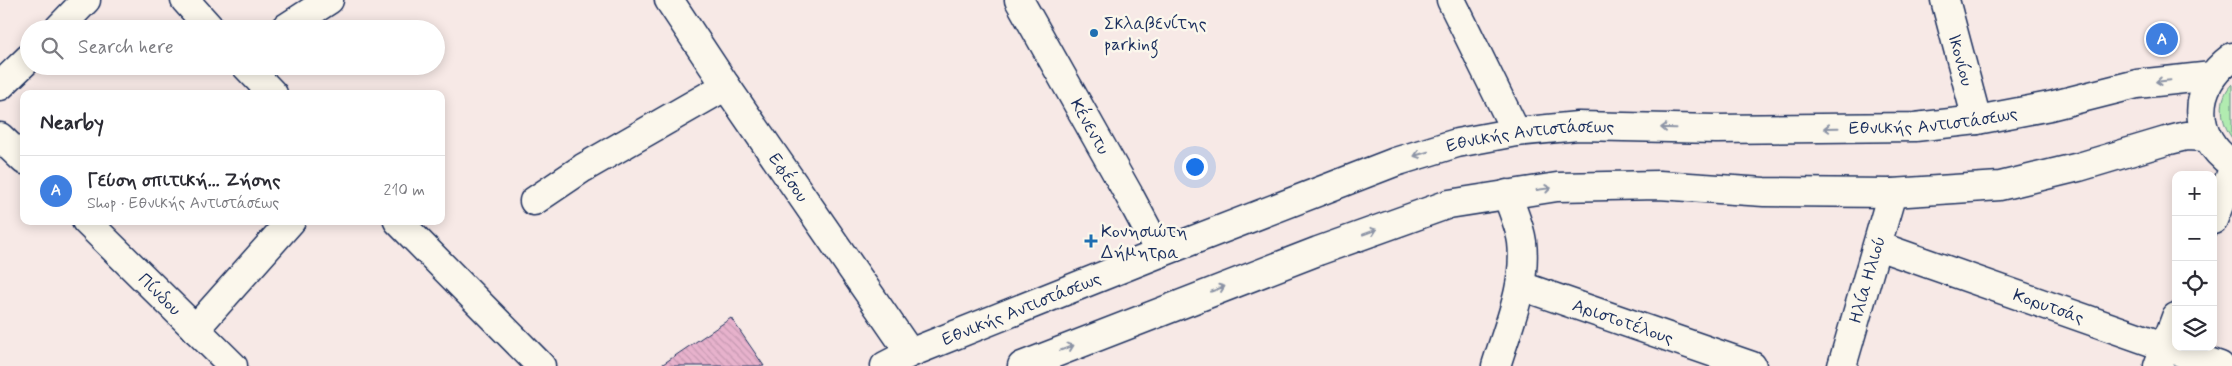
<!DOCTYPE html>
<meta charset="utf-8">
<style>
body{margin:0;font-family:Mynerve,sans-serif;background:#f2f2f3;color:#2b2b33}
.controls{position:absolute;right:15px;bottom:15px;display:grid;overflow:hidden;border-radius:10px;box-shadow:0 2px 12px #0003}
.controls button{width:45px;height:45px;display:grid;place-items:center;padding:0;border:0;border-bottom:1px solid #e1e1e2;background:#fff;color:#2b2b33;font:25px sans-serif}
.you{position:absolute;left:1194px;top:166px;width:18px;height:18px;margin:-12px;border:4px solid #fff;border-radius:50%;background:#1a73e8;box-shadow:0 0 0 8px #1a73e833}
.badge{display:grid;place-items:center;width:32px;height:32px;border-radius:50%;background:#b45309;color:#fff;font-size:16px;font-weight:700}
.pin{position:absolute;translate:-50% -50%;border:2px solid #fff;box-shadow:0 1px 5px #0006}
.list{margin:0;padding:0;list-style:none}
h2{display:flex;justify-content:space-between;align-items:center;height:65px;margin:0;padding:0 20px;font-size:21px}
h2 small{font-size:16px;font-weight:400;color:#7c7c81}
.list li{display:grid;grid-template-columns:32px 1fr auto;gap:15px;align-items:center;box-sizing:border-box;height:70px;padding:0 20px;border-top:1px solid #e1e1e2}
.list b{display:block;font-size:19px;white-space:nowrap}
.list p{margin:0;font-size:16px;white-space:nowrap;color:#7c7c81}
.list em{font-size:16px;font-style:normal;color:#7c7c81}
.icon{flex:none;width:28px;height:28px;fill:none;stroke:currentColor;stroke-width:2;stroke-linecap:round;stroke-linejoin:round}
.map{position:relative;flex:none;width:2232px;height:366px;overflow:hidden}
.search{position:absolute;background:#fff;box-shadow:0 2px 12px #0003;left:20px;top:20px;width:425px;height:55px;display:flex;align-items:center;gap:12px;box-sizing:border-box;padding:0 18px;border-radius:28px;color:#7c7c81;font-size:19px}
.panel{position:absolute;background:#fff;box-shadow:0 2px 12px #0003;left:20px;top:90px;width:425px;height:135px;border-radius:10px}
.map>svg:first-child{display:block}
.grass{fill:#b1ebb0;stroke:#668d87}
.building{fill:url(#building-back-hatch);stroke:#1b2f5e}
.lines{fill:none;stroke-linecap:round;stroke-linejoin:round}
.minor-casing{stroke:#1b2f5e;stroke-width:31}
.tertiary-casing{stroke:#1b2f5e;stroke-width:31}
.secondary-casing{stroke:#1b2f5e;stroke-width:31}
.minor{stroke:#fbf7ec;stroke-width:28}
.tertiary{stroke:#fbf7ec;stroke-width:28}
.secondary{stroke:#fbf7ec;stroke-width:28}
.oneway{stroke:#8b93a5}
.poi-dot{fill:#1f6fb2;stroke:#fbf7ec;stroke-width:2}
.labels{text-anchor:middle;stroke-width:5;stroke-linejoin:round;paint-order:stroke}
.poi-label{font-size:18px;fill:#1b2f5e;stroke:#fbf7ec;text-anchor:start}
.street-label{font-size:18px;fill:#1b2f5e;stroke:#fbf7ec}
</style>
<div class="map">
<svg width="2232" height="366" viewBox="0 0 2232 366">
<defs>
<pattern id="building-back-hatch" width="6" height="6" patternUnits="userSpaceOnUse" patternTransform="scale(1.25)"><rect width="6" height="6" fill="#e7b2cc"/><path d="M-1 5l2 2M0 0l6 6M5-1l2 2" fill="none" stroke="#c699b2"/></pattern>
</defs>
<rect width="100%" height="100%" fill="#f7e9e6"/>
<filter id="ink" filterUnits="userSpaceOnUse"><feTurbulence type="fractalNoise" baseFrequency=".02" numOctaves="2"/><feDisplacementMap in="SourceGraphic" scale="10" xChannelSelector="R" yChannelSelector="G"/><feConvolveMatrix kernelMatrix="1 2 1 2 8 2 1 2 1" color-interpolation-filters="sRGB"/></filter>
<g filter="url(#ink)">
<path class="grass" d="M2232 84V138C2221 123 2217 99 2232 84Z"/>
<path class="building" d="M731 318 764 366H660Z"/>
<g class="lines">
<defs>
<g id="minor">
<path id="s1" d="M669 0 726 86 910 353"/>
<path d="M1451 0 1516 132"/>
<path id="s2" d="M1945 0 1977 120"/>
<path d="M58 29 86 0"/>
<path d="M284 29 329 0"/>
<path d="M0 86 29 58"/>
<path d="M0 137 24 160"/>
<path d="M534 201 583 168 726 86"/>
<path d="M2213 220 2232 172"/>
<path id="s3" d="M86 221 233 366"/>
<path id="s4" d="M1878 246 2220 366"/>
<path id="s5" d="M1521 286 1752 366"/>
<path d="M195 329 291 221"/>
<path d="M1496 366C1508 326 1527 285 1522 242 1520 226 1512 210 1507 194"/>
<path id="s6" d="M1842 366 1892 193"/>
<path d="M2158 366 2176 317"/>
</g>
<g id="tertiary">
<path id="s7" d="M1019 0 1129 195 1160 253"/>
</g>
<g id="secondary">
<path d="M185 0 211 29"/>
<path d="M2232 57C2191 87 2191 135 2232 164"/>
<path d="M246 66 273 94"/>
<path d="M398 221 541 366"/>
<path id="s8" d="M885 366 910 353 1160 253 1395 162 1457 143 1516 132 1578 126 1716 129 1915 127 1977 120 2050 106 2137 84 2212 76"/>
<path d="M1022 366 1318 251 1449 204 1557 187 1659 185 1764 192 1892 193 2000 186 2079 167 2166 141 2186 136 2207 137"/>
</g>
</defs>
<use href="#minor" class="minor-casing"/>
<use href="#tertiary" class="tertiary-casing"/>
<use href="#secondary" class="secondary-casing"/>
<use href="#minor" class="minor"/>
<use href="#tertiary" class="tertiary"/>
<use href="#secondary" class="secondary"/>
</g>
<defs><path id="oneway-shaft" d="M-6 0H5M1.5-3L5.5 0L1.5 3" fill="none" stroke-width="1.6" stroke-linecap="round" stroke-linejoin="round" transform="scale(1.25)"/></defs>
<g class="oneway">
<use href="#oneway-shaft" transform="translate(2163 81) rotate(174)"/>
<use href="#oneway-shaft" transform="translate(1668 128) rotate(-178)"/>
<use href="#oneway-shaft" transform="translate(1831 128) rotate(179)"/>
<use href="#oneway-shaft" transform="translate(1421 154) rotate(163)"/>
<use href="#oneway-shaft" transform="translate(1544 189) rotate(-8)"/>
<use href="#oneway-shaft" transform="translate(1370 232) rotate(-20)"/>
<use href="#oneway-shaft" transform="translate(1218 289) rotate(-21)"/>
<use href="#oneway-shaft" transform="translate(1067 348) rotate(-21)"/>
</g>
</g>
<g class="poi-dot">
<circle cx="1094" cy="33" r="5"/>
<path d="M1088.5 233.5h5v5h5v5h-5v5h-5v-5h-5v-5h5z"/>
</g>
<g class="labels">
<g class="poi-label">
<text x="1104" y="29">Σκλαβενίτης<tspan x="1104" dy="21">parking</tspan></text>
<text x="1101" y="237">Κονησιώτη<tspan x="1101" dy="21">Δήμητρα</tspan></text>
</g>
<g class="street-label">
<text dy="6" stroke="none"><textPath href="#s2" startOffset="62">Ικονίου</textPath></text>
<text dy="6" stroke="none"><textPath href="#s8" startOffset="1092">Εθνικής Αντιστάσεως</textPath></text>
<text dy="6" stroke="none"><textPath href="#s7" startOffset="145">Κένεντυ</textPath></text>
<text dy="6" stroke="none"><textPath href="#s8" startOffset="688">Εθνικής Αντιστάσεως</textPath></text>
<text dy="6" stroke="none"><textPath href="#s1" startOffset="214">Εφέσου</textPath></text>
<text dy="6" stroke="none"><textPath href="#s6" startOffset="90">Ηλία Ηλιού</textPath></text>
<text dy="6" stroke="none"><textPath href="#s3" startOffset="104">Πίνδου</textPath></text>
<text dy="6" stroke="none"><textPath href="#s4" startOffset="181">Κορυτσάς</textPath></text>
<text dy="6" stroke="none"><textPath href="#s8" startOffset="148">Εθνικής Αντιστάσεως</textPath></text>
<text dy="6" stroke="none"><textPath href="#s5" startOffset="108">Αριστοτέλους</textPath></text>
</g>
</g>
</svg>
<div class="controls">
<button>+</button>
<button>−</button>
<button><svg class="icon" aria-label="locate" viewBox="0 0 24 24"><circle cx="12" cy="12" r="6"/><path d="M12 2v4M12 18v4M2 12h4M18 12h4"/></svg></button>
<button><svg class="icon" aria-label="layers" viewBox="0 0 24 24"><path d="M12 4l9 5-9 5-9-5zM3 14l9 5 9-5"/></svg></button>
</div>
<div class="you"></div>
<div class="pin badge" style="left:2162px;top:39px;background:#3f7fe0">A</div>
<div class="search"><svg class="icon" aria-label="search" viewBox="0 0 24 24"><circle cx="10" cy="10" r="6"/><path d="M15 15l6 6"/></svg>Search here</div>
<section class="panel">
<h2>Nearby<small></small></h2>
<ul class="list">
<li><span class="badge" style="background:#3f7fe0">A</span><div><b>Γεύση σπιτική... Ζήσης</b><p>Shop · Εθνικής Αντιστάσεως</p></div><em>210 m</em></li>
</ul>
</section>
</div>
